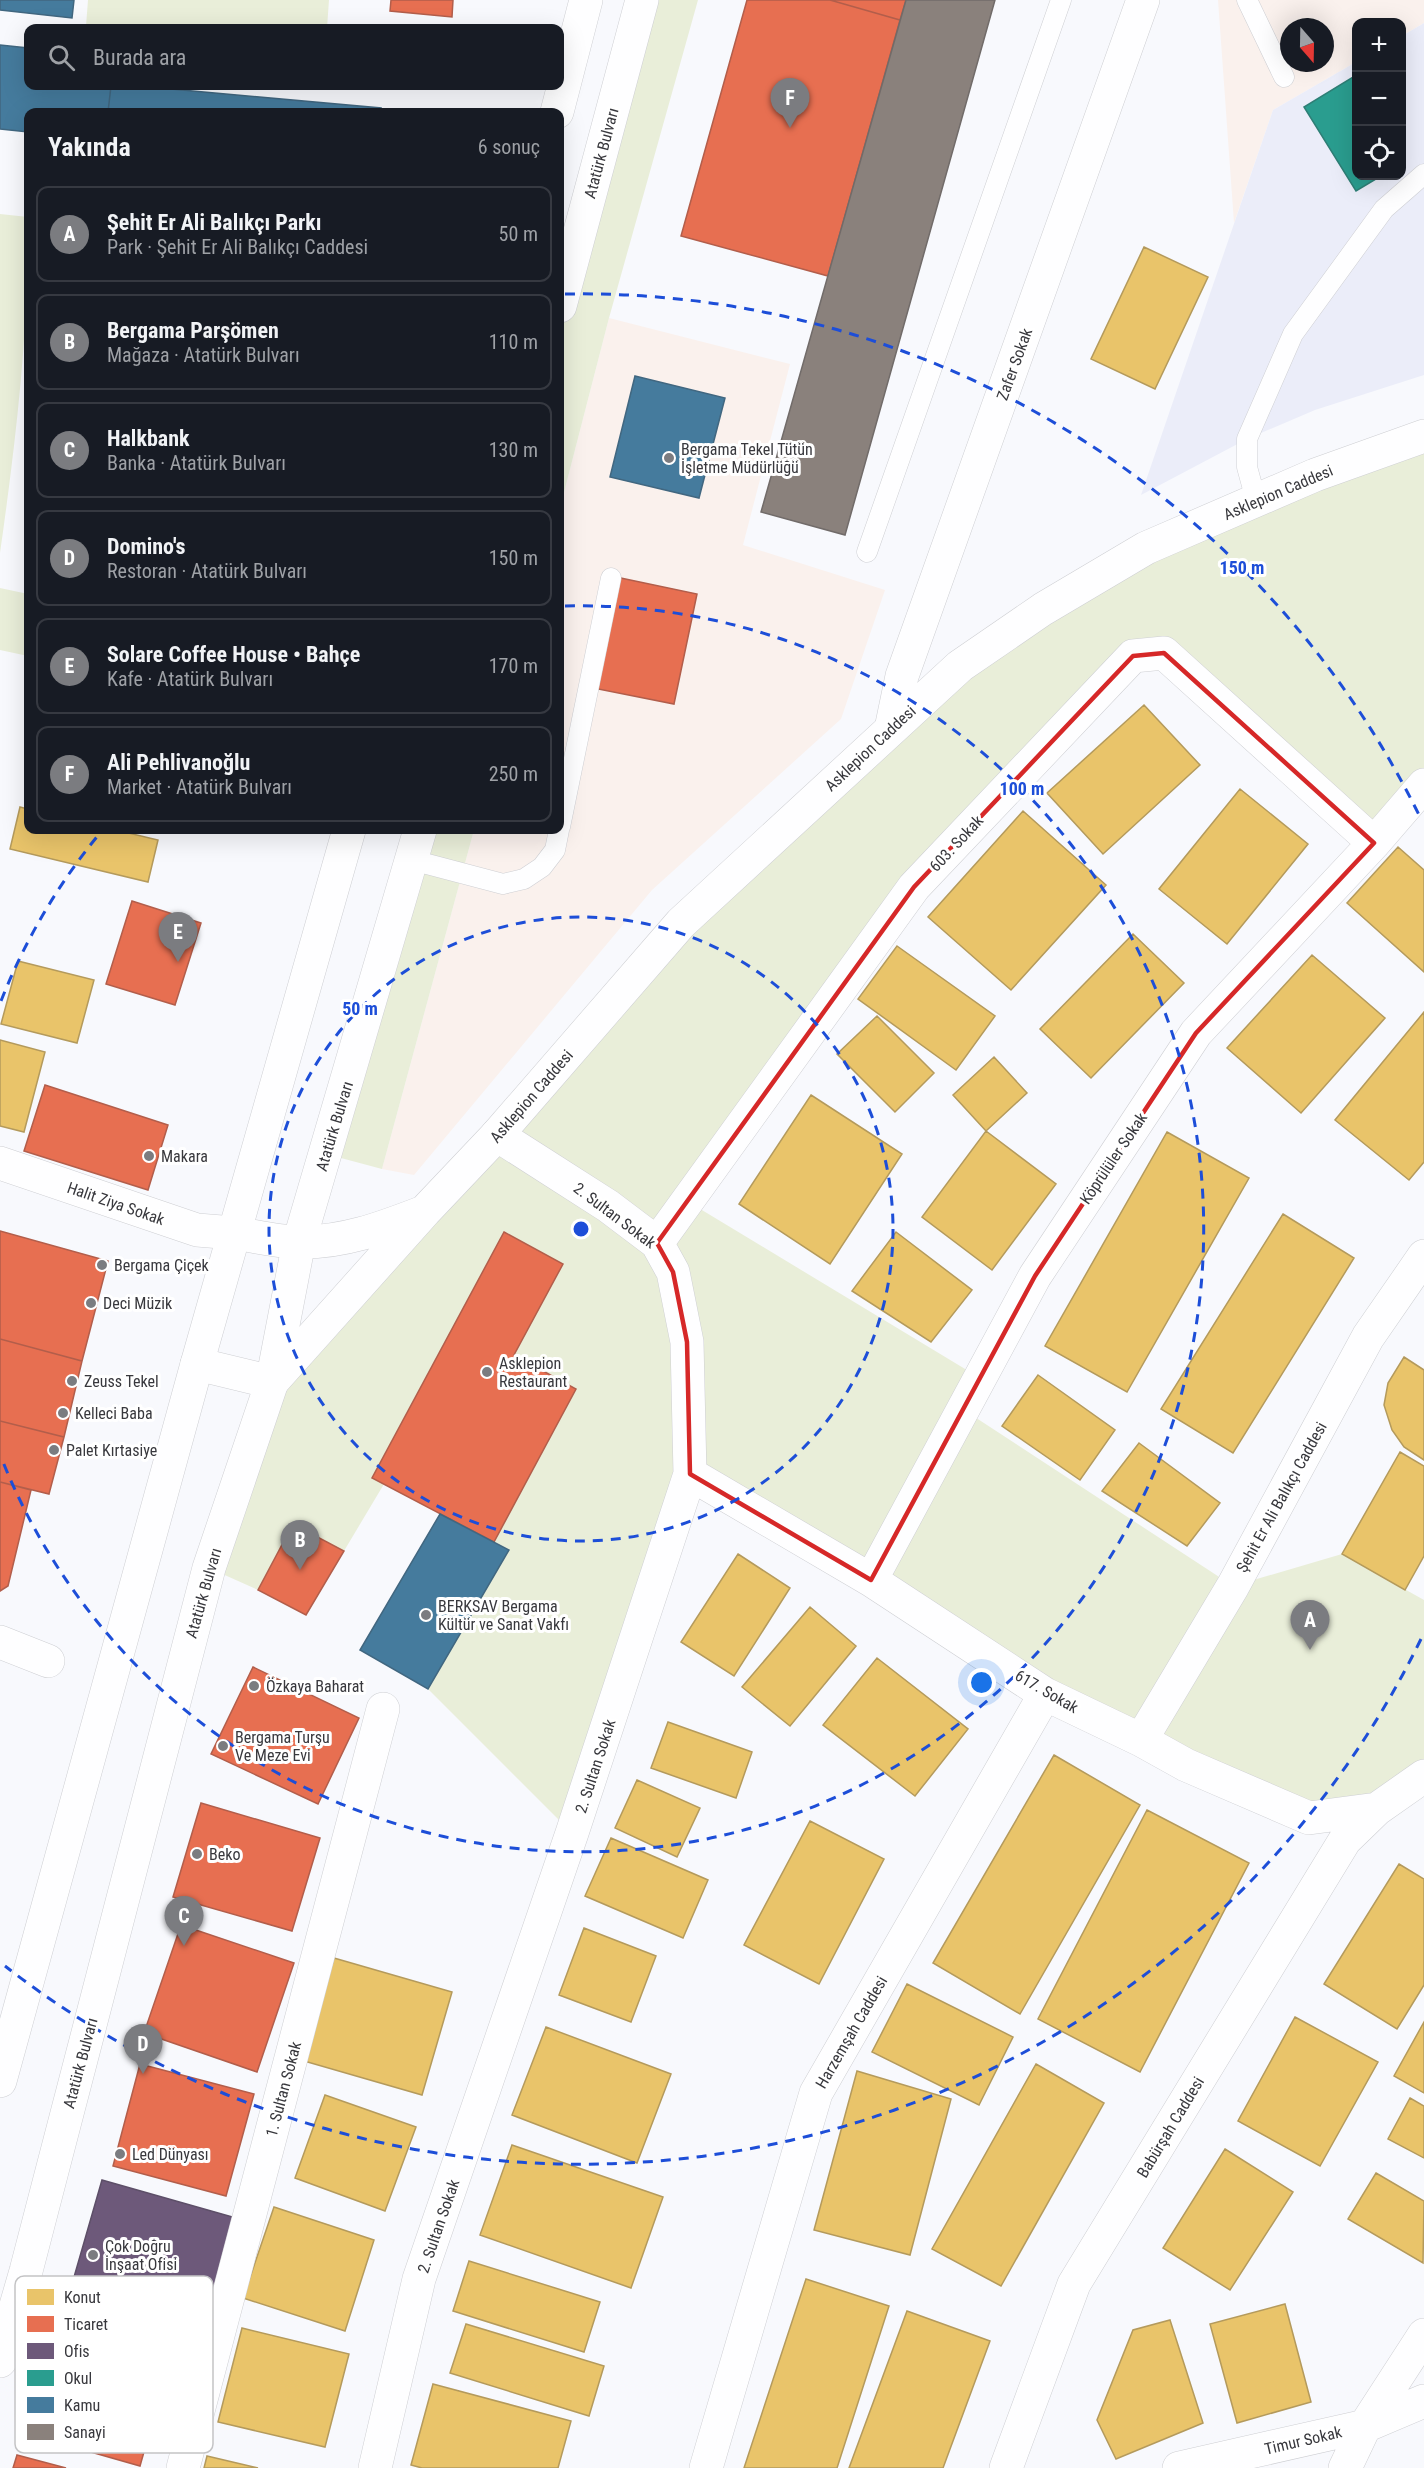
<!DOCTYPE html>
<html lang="tr">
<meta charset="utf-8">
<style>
body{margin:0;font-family:"Roboto Condensed",sans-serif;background:#242831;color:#f1f3f6}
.controls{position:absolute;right:18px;top:18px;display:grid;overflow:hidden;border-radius:12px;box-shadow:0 6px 24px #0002}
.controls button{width:54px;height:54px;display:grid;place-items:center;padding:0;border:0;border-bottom:2px solid #363941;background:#171b24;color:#f1f3f6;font:30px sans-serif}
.compass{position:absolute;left:1280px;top:18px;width:54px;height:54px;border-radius:50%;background:#171b24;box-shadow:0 6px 24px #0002;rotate:160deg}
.you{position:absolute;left:982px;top:1683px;width:21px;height:21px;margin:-15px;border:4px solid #fff;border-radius:50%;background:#1a73e8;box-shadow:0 0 0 9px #1a73e833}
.badge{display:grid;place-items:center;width:39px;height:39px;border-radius:50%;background:#7b7c80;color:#fff;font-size:20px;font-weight:700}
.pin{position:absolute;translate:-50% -50px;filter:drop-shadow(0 2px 3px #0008)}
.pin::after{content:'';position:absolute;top:32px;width:21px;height:18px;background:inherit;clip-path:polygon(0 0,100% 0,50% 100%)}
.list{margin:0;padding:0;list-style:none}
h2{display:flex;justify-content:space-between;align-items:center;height:78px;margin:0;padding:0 24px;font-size:26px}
h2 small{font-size:20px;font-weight:400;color:#9ea1a6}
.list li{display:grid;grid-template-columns:39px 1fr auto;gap:18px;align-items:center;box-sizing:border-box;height:96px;margin:0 12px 12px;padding:0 12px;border:2px solid #363941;border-radius:12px}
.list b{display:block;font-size:22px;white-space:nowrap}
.list p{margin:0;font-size:20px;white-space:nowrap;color:#9ea1a6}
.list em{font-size:20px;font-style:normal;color:#9ea1a6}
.icon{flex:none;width:33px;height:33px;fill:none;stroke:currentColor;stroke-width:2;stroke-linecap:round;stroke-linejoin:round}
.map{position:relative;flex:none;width:1424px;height:2468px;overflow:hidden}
.search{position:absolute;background:#171b24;box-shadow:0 6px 24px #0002;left:24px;top:24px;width:540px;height:66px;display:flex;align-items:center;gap:15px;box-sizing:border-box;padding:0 21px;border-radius:12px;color:#9ea1a6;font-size:22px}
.panel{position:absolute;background:#171b24;box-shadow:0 6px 24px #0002;left:24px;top:108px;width:540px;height:726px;border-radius:12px}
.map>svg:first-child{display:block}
.commercial{fill:#faf1ed;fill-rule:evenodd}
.built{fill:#ebedf9}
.green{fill:#e9eed9}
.homes{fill:#e9c46a;stroke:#b49a5c;stroke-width:1.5}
.shops{fill:#e76f51;stroke:#b25e4b;stroke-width:1.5}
.offices{fill:#6d597a;stroke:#5d4f68;stroke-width:1.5}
.schools{fill:#2a9d8f;stroke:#2e7f76;stroke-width:1.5}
.public{fill:#457b9d;stroke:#416780;stroke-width:1.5}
.industry{fill:#8a817c;stroke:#716b69;stroke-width:1.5}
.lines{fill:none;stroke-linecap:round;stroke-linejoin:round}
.service-casing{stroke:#cecfd3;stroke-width:21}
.minor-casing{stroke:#cecfd3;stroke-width:34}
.secondary-casing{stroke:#cecfd3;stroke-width:34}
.primary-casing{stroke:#cecfd3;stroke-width:34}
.service{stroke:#fefeff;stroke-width:20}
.minor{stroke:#fefeff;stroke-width:33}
.secondary{stroke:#fefeff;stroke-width:33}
.primary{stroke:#fefeff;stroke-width:33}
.marked{fill:none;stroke:#d62828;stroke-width:4.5;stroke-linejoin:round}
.ring{fill:none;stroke:#1d4ed8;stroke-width:3;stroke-dasharray:10 8}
.poi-dot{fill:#7b7c80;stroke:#fff;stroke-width:2}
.labels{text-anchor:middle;stroke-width:6;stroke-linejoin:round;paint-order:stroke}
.street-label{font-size:16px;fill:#38383d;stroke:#fff}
.poi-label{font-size:16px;fill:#38383d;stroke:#fff;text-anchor:start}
.key{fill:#fff;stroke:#c3c3c5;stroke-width:1.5}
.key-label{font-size:16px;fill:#38383d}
.centre{fill:#1d4ed8;stroke:#fff;stroke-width:3}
.ring-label{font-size:18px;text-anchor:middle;font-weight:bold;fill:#1d4ed8;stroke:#fff;stroke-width:6;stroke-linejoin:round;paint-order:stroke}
</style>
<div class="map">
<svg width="1424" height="2468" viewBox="0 0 1424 2468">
<rect width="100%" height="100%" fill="#f8f9fd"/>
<path class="commercial" d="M1218 0H1424V23L1402 36V22H1356V62L1273 110 1234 223ZM1289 27H1325V63H1289Z
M609 318 790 364 743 545 885 590 841 719 652 890 414 1175 382 1169 474 830H560V508Z"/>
<path class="built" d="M1424 23V375L1315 410 1247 439 1141 495 1273 110 1356 62V176H1402V36Z"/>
<path class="green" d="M88 0H329L327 28H115L86 26Z
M642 0H698L609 318 560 508V306Z
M0 214 28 217C29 331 16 440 0 553Z
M1424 436V785L1374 843 1164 653 1133 656 914 887 687 1201 980 1378 964 1410 1233 1586 1342 1554 1424 1600V1776L1341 1814 1246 1792 691 1474 572 1833 428 1689 509 1550 494 1542 576 1389 514 1355 504 1233 372 1477 384 1484 344 1551 293 1524 258 1590 209 1568 272 1382 681 923 1043 609Z
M0 588 28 594V656L0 650Z
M420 830H474L382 1169 326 1154Z"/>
<path class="homes" d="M1144 247 1208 277 1155 389 1091 359Z
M1144 705 1200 765 1103 854 1047 793Z
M1240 789 1308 844 1227 944 1159 889Z
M20 807 28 809V830H116L158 840 148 882 10 849Z
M1023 811 1106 885 1011 990 928 917Z
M1398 847 1424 870V972L1347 903Z
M1133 934 1184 983 1091 1078 1040 1029Z
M897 946 995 1016 956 1070 858 999Z
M1312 955 1385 1018 1301 1113 1227 1048Z
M18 961 94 980 77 1043 1 1024Z
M1424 1012V1162L1409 1180 1335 1120Z
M877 1016 934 1073 895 1112 837 1054Z
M0 1040 45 1052 24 1132 0 1126Z
M994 1057 1027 1093 986 1131 953 1095Z
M811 1095 902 1154 830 1264 739 1204Z
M986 1131 1056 1184 992 1270 922 1217Z
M1167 1132 1249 1178 1127 1392 1045 1346Z
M1283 1214 1354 1258 1233 1453 1161 1409Z
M896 1232 972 1290 931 1342 852 1291Z
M1404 1357 1424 1370V1460L1404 1447 1392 1430 1384 1405 1388 1383Z
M1038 1375 1115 1430 1080 1480 1002 1426Z
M1139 1443 1220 1503 1187 1546 1102 1491Z
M1400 1452 1424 1466V1556L1405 1590 1342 1554Z
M738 1554 790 1588 734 1676 681 1642Z
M810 1607 856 1646 790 1726 742 1687Z
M877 1658 968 1729 915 1796 823 1725Z
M668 1722 752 1752 736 1798 651 1768Z
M1054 1755 1140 1805 1020 2014 933 1963Z
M637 1780 700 1808 677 1857 615 1828Z
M1147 1810 1249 1863 1140 2072 1038 2019Z
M810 1821 884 1859 819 1984 744 1945Z
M611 1838 708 1880 683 1938 585 1896Z
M1399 1864 1424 1879V1985L1397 2029 1324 1984Z
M584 1928 656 1956 631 2022 559 1995Z
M334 1958 452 1992 422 2095 304 2061Z
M907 1984 1013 2037 979 2105 872 2052Z
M1295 2017 1378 2062 1320 2166 1238 2121Z
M1424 2022V2093L1394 2076Z
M546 2027 671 2074 637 2163 512 2115Z
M1036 2064 1104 2103 1001 2286 932 2249Z
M857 2071 951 2099 910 2255 814 2230Z
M325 2095 416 2127 385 2211 295 2178Z
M1410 2098 1424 2106V2158L1388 2139Z
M512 2145 663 2197 631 2288 480 2235Z
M1225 2149 1293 2192 1230 2290 1163 2248Z
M1376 2173 1424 2201 1423 2263 1348 2219Z
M274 2207 374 2240 345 2331 243 2298Z
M469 2261 600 2302 584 2352 453 2311Z
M806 2279 889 2306 837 2468H744Z
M1285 2304 1311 2402 1237 2423 1210 2324Z
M907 2311 990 2341 943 2468H849Z
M1170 2320 1203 2423 1116 2459 1097 2420 1133 2330Z
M466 2324 604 2366 589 2416 450 2373Z
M242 2328 349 2354 325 2447 218 2422Z
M433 2384 571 2421 558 2468H422L411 2465Z
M207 2456 258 2468H204Z"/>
<path class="shops" d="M391 0H453L452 17 390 11Z
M747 0H830L900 20 828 276 681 236Z
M830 0H906L900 20Z
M616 577 697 594 674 704 593 688Z
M132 901 201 923 175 1005 106 984Z
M45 1085 168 1125 148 1190 24 1151Z
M0 1231 108 1261 82 1361 0 1339Z
M504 1232 563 1264 514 1355 576 1389 494 1542 372 1478Z
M0 1339 82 1361 64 1437 0 1421Z
M0 1421 64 1437 49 1494 0 1482Z
M0 1482 31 1490 8 1586 0 1591Z
M293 1524 344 1551 306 1615 258 1590Z
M253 1667 359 1718 318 1804 211 1754Z
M201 1803 320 1838 292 1931 173 1897Z
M181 1925 294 1963 257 2072 144 2033Z
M140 2064 254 2094 226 2196 113 2166Z
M52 2334 168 2367 140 2466 24 2433Z
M17 2455 66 2468H13Z"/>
<path class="offices" d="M102 2180 243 2220 211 2332 70 2291Z"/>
<path class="schools" d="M1353 77 1356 84V176H1381L1356 191 1304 107Z"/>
<path class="public" d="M0 0H74L72 18 0 10Z
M0 45 28 48V86H111L108 112H28V132L0 129Z
M111 86H138L381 108 380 112H108Z
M635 376 725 398 699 498 610 477Z
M440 1514 509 1550 428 1689 360 1650Z"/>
<path class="industry" d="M906 0H995L845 535 761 512Z"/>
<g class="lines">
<defs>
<path id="service" d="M1247 0 1284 77
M1256 500 1247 467V439L1293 334 1384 209 1424 174
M867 552 1061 0
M560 827 611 578
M412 860 503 884 524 879 542 867 555 850 559 830"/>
<path id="minor" d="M891 729 902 676 1143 0
M0 1163 197 1230 234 1233
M657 1243 914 887 1133 656 1164 653 1374 843
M690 1474 871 1580 1045 1694 1141 1740 1186 1765 1309 1818 1377 1809 1424 1776
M871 1580 1035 1276 1196 1033 1374 843 1424 785
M0 1642 48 1661
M1141 1740 1233 1586 1368 1337 1424 1256
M183 2468 383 1709
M375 2468 419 2279 572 1833 690 1474 687 1342 673 1272 657 1243 608 1206 497 1135
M706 2468 816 2093 1045 1694
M1006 2468 1074 2284 1345 1840 1377 1809
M1179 2468 1365 2426 1424 2401
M1345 2468 1365 2426 1424 2335"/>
<path id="secondary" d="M234 1233C255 1236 277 1242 299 1242 342 1243 382 1228 421 1213
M197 1364 272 1382 425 1211 497 1135 681 923 960 666 1043 609 1146 548 1315 475 1424 436"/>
<path id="primary" d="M557 112 586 0
M560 306 642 0
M0 2081 197 1364 349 830
M0 2361 26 2271 209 1568 272 1382 299 1242 420 830"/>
</defs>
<use href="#service" class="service-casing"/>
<use href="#minor" class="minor-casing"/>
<use href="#secondary" class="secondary-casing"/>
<use href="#primary" class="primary-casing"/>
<use href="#service" class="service"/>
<use href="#minor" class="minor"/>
<use href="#secondary" class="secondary"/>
<use href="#primary" class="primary"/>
</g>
<path class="marked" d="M1164 653 1374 843 1196 1033 1035 1276 871 1580 690 1474 687 1342 673 1272 657 1243 914 887 1133 656Z"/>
<g class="ring">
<circle cx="581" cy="1229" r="312"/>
<path d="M1 1001A623 623 0 0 1 100 833M565 606A623 623 0 1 1 1 1457"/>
<path d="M1421 1639A935 935 0 0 1 5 1966M565 294A935 935 0 0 1 1421 819"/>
</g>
<g class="poi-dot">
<circle cx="669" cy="458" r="6"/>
<circle cx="149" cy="1156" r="6"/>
<circle cx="102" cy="1265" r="6"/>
<circle cx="91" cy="1303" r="6"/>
<circle cx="487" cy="1372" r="6"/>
<circle cx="72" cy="1381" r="6"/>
<circle cx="63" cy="1413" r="6"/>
<circle cx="54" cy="1450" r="6"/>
<circle cx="426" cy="1615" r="6"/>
<circle cx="254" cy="1686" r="6"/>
<circle cx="223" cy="1746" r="6"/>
<circle cx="197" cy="1854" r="6"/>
<circle cx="120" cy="2154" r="6"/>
<circle cx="93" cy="2255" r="6"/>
</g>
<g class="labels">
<g class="street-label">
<text transform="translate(601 153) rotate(-75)" y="6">Atatürk Bulvarı</text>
<text transform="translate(1014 364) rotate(-70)" y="6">Zafer Sokak</text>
<text transform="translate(1278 492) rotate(-23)" y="6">Asklepion Caddesi</text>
<text transform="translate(870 748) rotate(-43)" y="6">Asklepion Caddesi</text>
<text transform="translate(956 843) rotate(-47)" y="6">603. Sokak</text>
<text transform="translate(531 1096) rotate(-49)" y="6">Asklepion Caddesi</text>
<text transform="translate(334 1126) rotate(-73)" y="6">Atatürk Bulvarı</text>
<text transform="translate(1113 1158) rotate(-56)" y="6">Köprülüler Sokak</text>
<text transform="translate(116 1203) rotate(19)" y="6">Halit Ziya Sokak</text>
<text transform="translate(615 1215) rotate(37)" y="6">2. Sultan Sokak</text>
<text transform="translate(1281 1497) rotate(-61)" y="6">Şehit Er Ali Balıkçı Caddesi</text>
<text transform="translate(203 1593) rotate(-74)" y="6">Atatürk Bulvarı</text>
<text transform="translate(1047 1691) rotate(30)" y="6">617. Sokak</text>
<text transform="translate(595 1766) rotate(-72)" y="6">2. Sultan Sokak</text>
<text transform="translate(851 2032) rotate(-60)" y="6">Harzemşah Caddesi</text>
<text transform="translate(80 2063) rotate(-75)" y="6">Atatürk Bulvarı</text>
<text transform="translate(283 2089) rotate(-75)" y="6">1. Sultan Sokak</text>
<text transform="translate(1170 2127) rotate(-59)" y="6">Babürşah Caddesi</text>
<text transform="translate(438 2226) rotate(-71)" y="6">2. Sultan Sokak</text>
<text transform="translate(1303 2440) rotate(-13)" y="6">Timur Sokak</text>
</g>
<g class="poi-label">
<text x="681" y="455">Bergama Tekel Tütün<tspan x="681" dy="18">İşletme Müdürlüğü</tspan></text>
<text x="161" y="1162">Makara</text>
<text x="114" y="1271">Bergama Çiçek</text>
<text x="103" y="1309">Deci Müzik</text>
<text x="499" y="1369">Asklepion<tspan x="499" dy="18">Restaurant</tspan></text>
<text x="84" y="1387">Zeuss Tekel</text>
<text x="75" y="1419">Kelleci Baba</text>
<text x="66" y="1456">Palet Kırtasiye</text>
<text x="438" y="1612">BERKSAV Bergama<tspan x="438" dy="18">Kültür ve Sanat Vakfı</tspan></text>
<text x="266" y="1692">Özkaya Baharat</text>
<text x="235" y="1743">Bergama Turşu<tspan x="235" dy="18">Ve Meze Evi</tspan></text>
<text x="209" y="1860">Beko</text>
<text x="132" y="2160">Led Dünyası</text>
<text x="105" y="2252">Çok Doğru<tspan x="105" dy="18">İnşaat Ofisi</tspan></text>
</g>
</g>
<rect x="15" y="2276" width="198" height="177" rx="9" class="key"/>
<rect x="27" y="2289" width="27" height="16" fill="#e9c46a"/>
<rect x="27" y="2316" width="27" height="16" fill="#e76f51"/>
<rect x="27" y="2343" width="27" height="16" fill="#6d597a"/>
<rect x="27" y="2370" width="27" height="16" fill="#2a9d8f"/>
<rect x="27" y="2397" width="27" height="16" fill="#457b9d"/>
<rect x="27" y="2424" width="27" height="16" fill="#8a817c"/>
<g class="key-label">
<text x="64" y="2303">Konut</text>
<text x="64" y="2330">Ticaret</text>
<text x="64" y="2357">Ofis</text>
<text x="64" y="2384">Okul</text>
<text x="64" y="2411">Kamu</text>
<text x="64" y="2438">Sanayi</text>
</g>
<circle cx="581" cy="1229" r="9" class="centre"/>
<g class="ring-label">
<text x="1242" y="574">150 m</text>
<text x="1022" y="795">100 m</text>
<text x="360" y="1015">50 m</text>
</g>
</svg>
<div class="controls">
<button>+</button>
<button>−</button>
<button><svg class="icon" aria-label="locate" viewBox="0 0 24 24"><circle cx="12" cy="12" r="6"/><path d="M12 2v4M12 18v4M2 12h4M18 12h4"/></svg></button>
</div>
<svg class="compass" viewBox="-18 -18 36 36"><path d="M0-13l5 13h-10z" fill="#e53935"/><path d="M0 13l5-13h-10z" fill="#9ea1a6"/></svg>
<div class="you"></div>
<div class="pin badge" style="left:1310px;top:1650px">A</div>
<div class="pin badge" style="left:300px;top:1570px">B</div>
<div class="pin badge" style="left:184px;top:1946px">C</div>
<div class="pin badge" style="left:143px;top:2074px">D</div>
<div class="pin badge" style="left:178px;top:962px">E</div>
<div class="pin badge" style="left:790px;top:128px">F</div>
<div class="search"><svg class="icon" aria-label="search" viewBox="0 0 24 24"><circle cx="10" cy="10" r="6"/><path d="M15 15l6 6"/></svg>Burada ara</div>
<section class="panel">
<h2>Yakında<small>6 sonuç</small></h2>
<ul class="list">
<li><span class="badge">A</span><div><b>Şehit Er Ali Balıkçı Parkı</b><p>Park · Şehit Er Ali Balıkçı Caddesi</p></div><em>50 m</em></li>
<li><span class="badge">B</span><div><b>Bergama Parşömen</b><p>Mağaza · Atatürk Bulvarı</p></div><em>110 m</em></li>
<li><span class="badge">C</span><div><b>Halkbank</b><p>Banka · Atatürk Bulvarı</p></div><em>130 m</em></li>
<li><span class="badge">D</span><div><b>Domino's</b><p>Restoran · Atatürk Bulvarı</p></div><em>150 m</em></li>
<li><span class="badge">E</span><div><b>Solare Coffee House • Bahçe</b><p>Kafe · Atatürk Bulvarı</p></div><em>170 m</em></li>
<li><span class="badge">F</span><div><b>Ali Pehlivanoğlu</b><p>Market · Atatürk Bulvarı</p></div><em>250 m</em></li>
</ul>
</section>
</div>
